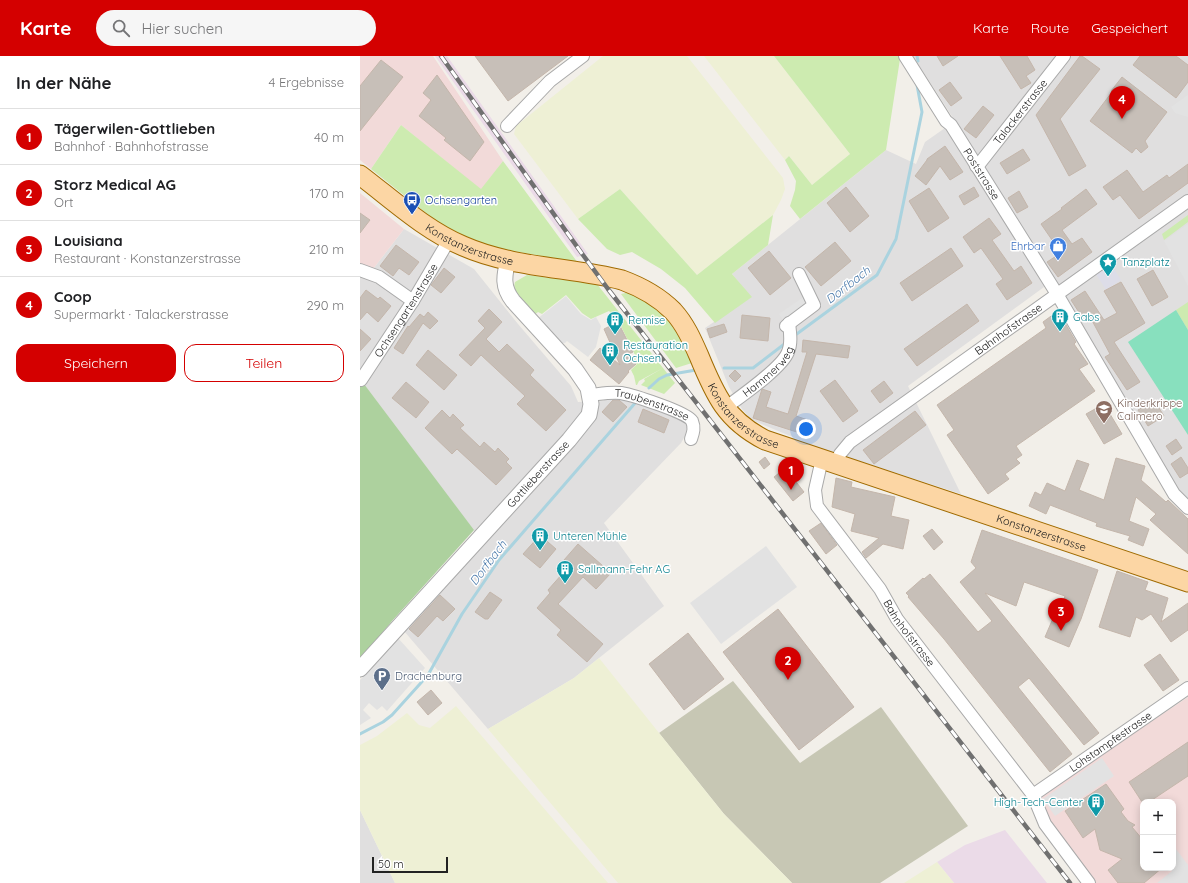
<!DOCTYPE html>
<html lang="de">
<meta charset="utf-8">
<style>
body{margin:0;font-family:Quicksand,sans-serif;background:#f6f6f6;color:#202124}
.controls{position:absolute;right:12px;bottom:12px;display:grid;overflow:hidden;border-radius:8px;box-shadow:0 2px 10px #0003}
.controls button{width:36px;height:36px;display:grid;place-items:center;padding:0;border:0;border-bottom:1px solid #e0e0e0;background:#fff;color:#202124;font:20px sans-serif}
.scale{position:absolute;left:12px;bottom:10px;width:76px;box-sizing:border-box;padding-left:4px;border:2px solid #222;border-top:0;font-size:11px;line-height:14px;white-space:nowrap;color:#222;-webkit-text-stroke:3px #fff;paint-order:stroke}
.you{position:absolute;left:446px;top:373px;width:14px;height:14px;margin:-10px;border:3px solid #fff;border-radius:50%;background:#1a73e8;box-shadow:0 0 0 6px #1a73e833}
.badge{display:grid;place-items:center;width:26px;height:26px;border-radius:50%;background:#d40000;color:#fff;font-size:13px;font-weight:700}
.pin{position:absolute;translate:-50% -33px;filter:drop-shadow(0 1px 2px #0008)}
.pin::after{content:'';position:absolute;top:21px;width:14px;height:12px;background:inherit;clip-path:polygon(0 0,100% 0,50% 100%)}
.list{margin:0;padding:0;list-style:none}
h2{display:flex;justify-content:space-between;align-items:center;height:52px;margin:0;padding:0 16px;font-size:17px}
h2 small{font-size:13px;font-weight:400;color:#757577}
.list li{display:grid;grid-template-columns:26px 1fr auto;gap:12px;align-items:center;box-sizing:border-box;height:56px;padding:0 16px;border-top:1px solid #e0e0e0}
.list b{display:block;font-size:15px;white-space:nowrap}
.list p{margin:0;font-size:13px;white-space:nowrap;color:#757577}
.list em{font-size:13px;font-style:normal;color:#757577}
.actions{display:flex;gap:8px;padding:12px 16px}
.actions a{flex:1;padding:9px 0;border:1px solid #d40000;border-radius:12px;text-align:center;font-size:14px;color:#d40000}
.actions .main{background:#d40000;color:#fff}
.icon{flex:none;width:22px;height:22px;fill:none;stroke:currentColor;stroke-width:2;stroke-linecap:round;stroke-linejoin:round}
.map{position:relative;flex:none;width:828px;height:827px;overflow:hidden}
header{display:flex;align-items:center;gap:24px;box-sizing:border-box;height:56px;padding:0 20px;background:#d40000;color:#fff}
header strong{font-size:19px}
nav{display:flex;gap:22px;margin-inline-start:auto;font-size:14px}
.search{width:280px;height:36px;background:#f6f6f6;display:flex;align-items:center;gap:10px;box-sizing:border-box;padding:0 14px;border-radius:22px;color:#757577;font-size:15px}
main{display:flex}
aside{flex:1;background:#fff}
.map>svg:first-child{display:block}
.residential{fill:#e0dfdf}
.commercial{fill:#f2dad9;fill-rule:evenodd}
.industrial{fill:#ebdbe8}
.construction{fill:#c7c7b4}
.farmland{fill:#eef0d5}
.grass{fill:#cdebb0}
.forest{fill:#add19e}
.pitch{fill:#88e0be}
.parking{fill:#e2e2e2}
.plaza{fill:#dddde8}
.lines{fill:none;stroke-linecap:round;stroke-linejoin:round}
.stream{stroke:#aad3df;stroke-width:3}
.building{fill:#c7bfb8;stroke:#c4b6ab}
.minor-casing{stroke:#a9a9a9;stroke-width:14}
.tertiary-casing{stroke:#a9a9a9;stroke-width:17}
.primary-casing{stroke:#a06b00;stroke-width:21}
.minor{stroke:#fff;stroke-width:12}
.tertiary{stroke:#fff;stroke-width:15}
.primary{stroke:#fcd6a4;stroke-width:19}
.rail-casing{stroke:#707070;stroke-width:4.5}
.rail{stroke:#fff;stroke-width:3;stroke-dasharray:9;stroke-linecap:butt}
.labels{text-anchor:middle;stroke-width:3;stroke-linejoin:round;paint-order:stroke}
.street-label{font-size:11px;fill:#222;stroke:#fff}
.transit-label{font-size:11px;fill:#164399;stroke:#fff;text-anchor:start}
.shop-label{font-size:11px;fill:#366cbe;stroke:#fff;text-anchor:end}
.culture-label{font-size:11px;fill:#0d838f;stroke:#fff;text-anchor:start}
.education-label{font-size:11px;fill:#785e54;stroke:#fff;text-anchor:start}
.service-label{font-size:11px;fill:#4e5e75;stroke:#fff;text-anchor:start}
.water-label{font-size:12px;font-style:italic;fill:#4a7aab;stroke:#fff}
</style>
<header>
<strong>Karte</strong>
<div class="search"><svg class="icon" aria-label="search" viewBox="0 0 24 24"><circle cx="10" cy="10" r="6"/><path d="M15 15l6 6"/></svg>Hier suchen</div>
<nav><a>Karte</a><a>Route</a><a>Gespeichert</a></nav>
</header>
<main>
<aside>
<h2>In der Nähe<small>4 Ergebnisse</small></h2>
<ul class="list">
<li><span class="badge">1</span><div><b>Tägerwilen-Gottlieben</b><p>Bahnhof · Bahnhofstrasse</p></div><em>40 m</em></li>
<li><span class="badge">2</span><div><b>Storz Medical AG</b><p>Ort</p></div><em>170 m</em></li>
<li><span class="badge">3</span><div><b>Louisiana</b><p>Restaurant · Konstanzerstrasse</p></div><em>210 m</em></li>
<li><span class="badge">4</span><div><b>Coop</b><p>Supermarkt · Talackerstrasse</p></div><em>290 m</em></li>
</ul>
<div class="actions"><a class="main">Speichern</a><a>Teilen</a></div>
</aside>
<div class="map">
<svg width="828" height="827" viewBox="0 0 828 827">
<rect width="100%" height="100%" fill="#f2efe9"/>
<path class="residential" d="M553 0H828V444L819 436 695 223 548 330 601 438 459 392 392 364 382 353 369 331 345 272 391 241 372 218 526 94 556 108 565 86 595 65Z
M44 173 114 213 158 268 211 330 218 346 243 345 252 339 323 362 330 371 321 387 244 467 304 550 214 622 128 673 44 575 124 488 0 323V209L13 213Z
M0 754 35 827H0Z"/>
<path class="commercial" d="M0 0H73L143 105 121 134 41 69 11 113 0 104Z
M0 137 44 173 13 213 0 209Z
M828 641V827H735L695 775 680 748 683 738ZM783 746H813V812H783Z"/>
<path class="industrial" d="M75 0H87L228 198 217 201Z
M645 774 687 827H594L577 806 605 789Z"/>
<path class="construction" d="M373 625 440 707 521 651 608 770 520 827H432L364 758 299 677Z"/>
<path class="farmland" d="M243 0H327L423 122 425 133 421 144 413 159 337 219 260 133 218 163 154 78 156 70Z
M344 0H414L490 98 452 129 429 100 425 104Z
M239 602 364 758 432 827H258L128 673 214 622Z
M96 650 248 827H35L0 754V689L17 680 47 657 59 669 70 672Z
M577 806 594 827H544Z"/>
<path class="grass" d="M414 0H538L540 3 526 94 440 163 430 150 435 134 436 125 425 104 429 100 452 129 490 98Z
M41 69 121 133 143 105 218 207 138 192 90 176 11 113Z
M260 133 337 219 413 159 408 189 372 218 392 241 355 267 325 232 301 213 272 196 260 199 247 193 218 163Z
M828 159V166L804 184 802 178Z
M167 219 237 228 303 312 279 325 277 329H276L274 320 271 314 277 308 272 303 275 299 259 266 249 255 231 263 222 257 206 239 182 258 178 256 173 260C166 250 151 239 155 226Z
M270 236C276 240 284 242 289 247 311 263 321 283 332 307L316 312 261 238Z
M828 246V274L816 254Z
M303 312 315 327 304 338 281 329 285 325 284 323Z"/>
<path class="forest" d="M1 324 114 474 32 565 0 604V326Z"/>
<path class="pitch" d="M816 254 828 274V379L768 286Z"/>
<path class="parking" d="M828 39V61L815 57 811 51Z
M828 168V230L804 185Z
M206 240 221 258 231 264 236 261 241 270 236 291 228 301 207 285 205 287H200L177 263Z
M445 240 449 246 424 265 419 258Z
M406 490 437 531 361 588 330 547Z
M38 582 65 612 27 655 22 650 17 654 9 647 3 654 11 662 0 669V624Z
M742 702 754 720 695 760 683 743Z
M813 789 828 809V827H797L812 815 810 812H813Z"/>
<path class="plaza" d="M751 208 761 224 746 234 736 218Z"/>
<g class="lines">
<path class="stream" d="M557 0 558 5
M434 280 517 219 536 183 562 56 557 29
M364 312H393L427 286
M289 332 299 323 307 319 336 314
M0 678 23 666 32 659 68 619 102 558 139 504 276 346"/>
</g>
<path class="building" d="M115 0H208L148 45Z
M577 0H598L583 10Z
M640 0H667L675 14 666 20 671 27 661 33Z
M720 0H722L740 13 700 63 726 110 709 120 676 59Z
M780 0H816L828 9V26L816 42 773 9Z
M21 4 43 21 0 75V30Z
M77 19 124 86 110 105 84 84 86 82 59 60 71 44 63 37Z
M762 21 807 56 785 85 788 91 781 97 776 92 772 97 730 65 752 36 751 35Z
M590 26 602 42 591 50 579 34Z
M623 50 634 59 616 82 604 73Z
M585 90 603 116 590 124 580 110 566 129 555 120 567 104V103Z
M663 93 670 104 647 118 640 107Z
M828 108V127L779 163 760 139 753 144 743 131 767 114 783 136 807 119 809 122Z
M486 131 509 160 490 176 467 147Z
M614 131 619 140 604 149 599 140Z
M569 132 589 162 568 176 549 145Z
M726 133 737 148 702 174 712 188 722 182 732 196 698 221 687 206 701 197 681 168 702 153 701 152Z
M659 135 668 151 657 157 648 142Z
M0 157 10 164 0 177Z
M629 162 641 178 632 184 654 215 661 210 672 227 647 244 636 228 643 223 621 192 614 197 603 181Z
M475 186 491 205 461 230 445 211Z
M36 189 59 206 49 219 39 212 33 220 20 210Z
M591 192 603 210 552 245 540 227Z
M409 195 431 222 410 239 388 212Z
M84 212 95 221 81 237 71 229Z
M793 214 808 241 792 250 777 223Z
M761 226 785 267 754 286 780 326 767 334 745 301 750 298 728 257 722 261 711 244 725 235 744 264 757 257 744 235Z
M6 234 18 243 20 241 31 250 18 266 7 256 0 264V242Z
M607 248 619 265 557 310 544 293Z
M129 253 142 266 126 283 139 296 147 288 174 314 170 319 206 354 186 375 157 348 165 340 121 299 111 310 99 299 125 272 118 265Z
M698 255 716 286 714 288 728 308 719 313 735 335 656 390 662 399 656 403 660 407 645 418 649 423 628 438 587 379 594 374 577 349 686 272 683 266Z
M68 256 78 265 70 273 63 267 43 298 34 292 48 270 49 271 60 258 64 261Z
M382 259 410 262 408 285 380 282Z
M258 266 273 296 267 299 276 308 268 315 269 316 259 328 230 304 240 292 260 309 244 273Z
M364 268 367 276 350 282 347 273Z
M0 273 11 283 0 295Z
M443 284 490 290 488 302 456 298 436 360 451 365 446 379 393 362 402 333 411 336 406 351 428 358 447 296H442Z
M68 294 97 319 84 334 56 309Z
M375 314 381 320 375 326 369 320Z
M475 324 498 355 483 366 460 335Z
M524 325 533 337 520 347 511 335Z
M46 326 69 346 56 362 32 342Z
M253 344H259L267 351 253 366 242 356Z
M794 344 804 360 788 370 778 354Z
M744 348 762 378 744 388 726 358Z
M283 353 309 364 304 377 278 366Z
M82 354 90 362 93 358 104 369 100 372 120 391 124 386 135 396 138 392 149 403 146 406 152 412 136 429 97 393 92 398 65 372Z
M555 355 566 369 514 408 503 394Z
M816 383 822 392 812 399 806 390Z
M405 401 410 408 404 413 399 406Z
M821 401 828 412V417L820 422 811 408Z
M756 402 785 410 781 424 806 446 808 444 828 463V498L790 464 796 458 776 441 769 465 789 473 783 490 768 484 770 480 736 470 737 467 690 449 686 458 669 450 675 436 681 439 687 427 705 435 717 404 729 408 719 434 744 444Z
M428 410 436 420 433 422 444 436 433 445 414 421Z
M476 422 492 426 491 431 535 441 531 460 549 464 543 493 523 488 506 502 502 496 519 482 491 475 495 458 472 451Z
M461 467 477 489 466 498 449 475Z
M572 473 583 486 574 494 563 480Z
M622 474 738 514 721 563 709 591 685 581 694 560 698 562 705 540 664 526 656 550 625 537 739 677 724 689 669 622 658 631 712 698 690 716 584 583 548 541 549 540 546 537 563 522 564 523 570 518 618 576 632 565 600 526 616 512 611 506Z
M180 479 196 493 180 512 163 498Z
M218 488 251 517 236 533 223 521 198 548 243 588 227 606 197 579 201 574 177 552 190 537 188 534 210 509 204 504Z
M757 515 788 526 785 534 808 542 801 566 828 547V574L811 586 791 558 782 564 776 561 770 581 739 571Z
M130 536 142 544 128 563H125L115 556Z
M80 539 95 553 83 565 77 560 58 581 49 573Z
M418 553 494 651 439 694 363 596Z
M328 577 364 623 324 654 289 608Z
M800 598 819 624 803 635 784 609Z
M71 634 82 647 68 659 57 646Z
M828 686V720L789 746H782L769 726Z
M746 728 764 753 761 756 768 765 775 769 772 771 783 784V812H802L784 827H758L748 814 762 803 740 794 735 773 723 782 705 755Z"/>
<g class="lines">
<defs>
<g id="minor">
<path id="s1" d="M545 0 586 65 591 69 697 238 814 438 828 452"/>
<path d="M147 70 190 25 223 0"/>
<path id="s2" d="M616 110 620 107 704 0"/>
<path d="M0 214 19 221 53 245"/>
<path d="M426 270 454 249 439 218"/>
<path id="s3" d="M1 324 53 245 89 184"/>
<path id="s4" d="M230 339C240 338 250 336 261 337 272 339 327 356 332 365 335 372 333 377 331 383"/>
<path id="s5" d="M365 352C380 341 422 312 428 296 432 287 430 276 429 267"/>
<path id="s6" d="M462 403 455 434 457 450 520 533 537 563 673 739 685 768 729 827"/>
<path id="s7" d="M476 407 480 398 490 386 828 145"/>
<path id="s8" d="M673 739 828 632"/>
</g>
<g id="tertiary">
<path id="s9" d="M0 613 209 384 229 359 231 348 228 332 215 313 153 245C142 231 144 220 148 204"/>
</g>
<g id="primary">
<path id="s10" d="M0 119C33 144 65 174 103 190 153 212 210 211 262 224 281 231 298 240 313 255 325 268 332 284 339 300 355 339 366 364 405 384L828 526"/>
</g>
</defs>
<use href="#minor" class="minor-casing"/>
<use href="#tertiary" class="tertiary-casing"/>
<use href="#primary" class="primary-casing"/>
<use href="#minor" class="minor"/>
<use href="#tertiary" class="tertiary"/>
<use href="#primary" class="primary"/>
<defs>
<path id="rail" d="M81 0 223 199 248 233 710 827"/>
</defs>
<use href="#rail" class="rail-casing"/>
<use href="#rail" class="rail"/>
</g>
<defs>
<symbol id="bus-pin" viewBox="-11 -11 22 30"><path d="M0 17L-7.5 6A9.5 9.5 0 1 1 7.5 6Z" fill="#1a4fb4" stroke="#fff"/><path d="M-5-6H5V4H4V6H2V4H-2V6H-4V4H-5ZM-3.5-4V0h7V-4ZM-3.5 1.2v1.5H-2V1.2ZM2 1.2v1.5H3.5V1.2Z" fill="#fff"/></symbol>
<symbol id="shop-pin" viewBox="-11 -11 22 30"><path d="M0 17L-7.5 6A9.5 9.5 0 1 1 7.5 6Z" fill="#3f7fe0" stroke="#fff"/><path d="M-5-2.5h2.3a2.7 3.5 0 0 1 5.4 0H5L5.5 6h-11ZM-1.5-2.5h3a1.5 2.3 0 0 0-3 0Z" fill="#fff"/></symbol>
<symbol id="sight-pin" viewBox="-11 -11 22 30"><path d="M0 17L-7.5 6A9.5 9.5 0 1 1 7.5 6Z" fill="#0f9aa8" stroke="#fff"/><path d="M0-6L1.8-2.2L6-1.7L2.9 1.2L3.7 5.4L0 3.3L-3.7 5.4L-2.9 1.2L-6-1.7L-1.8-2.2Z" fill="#fff"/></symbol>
<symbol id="building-pin" viewBox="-11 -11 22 30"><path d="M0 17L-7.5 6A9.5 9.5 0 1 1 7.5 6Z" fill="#0f9aa8" stroke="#fff"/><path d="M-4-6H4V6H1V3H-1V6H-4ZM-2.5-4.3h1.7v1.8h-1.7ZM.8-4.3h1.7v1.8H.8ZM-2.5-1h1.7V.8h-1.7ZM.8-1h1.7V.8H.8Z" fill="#fff"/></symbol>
<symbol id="school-pin" viewBox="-11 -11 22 30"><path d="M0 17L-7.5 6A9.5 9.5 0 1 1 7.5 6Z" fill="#8d6e63" stroke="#fff"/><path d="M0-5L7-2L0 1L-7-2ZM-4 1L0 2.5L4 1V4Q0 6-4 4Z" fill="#fff"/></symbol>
<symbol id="parking-pin" viewBox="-11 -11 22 30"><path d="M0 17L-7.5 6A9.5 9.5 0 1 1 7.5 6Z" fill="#5c6f8a" stroke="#fff"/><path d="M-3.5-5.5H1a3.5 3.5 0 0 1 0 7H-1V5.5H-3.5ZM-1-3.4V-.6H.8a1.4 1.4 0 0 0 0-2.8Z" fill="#fff"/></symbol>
</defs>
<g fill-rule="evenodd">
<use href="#bus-pin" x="42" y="134" width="20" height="27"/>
<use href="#shop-pin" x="688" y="180" width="20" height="27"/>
<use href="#sight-pin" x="738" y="196" width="20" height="27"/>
<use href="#building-pin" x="690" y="251" width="20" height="27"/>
<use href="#building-pin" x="245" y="254" width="20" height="27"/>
<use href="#building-pin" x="240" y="285" width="20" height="27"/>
<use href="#school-pin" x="734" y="343" width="20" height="27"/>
<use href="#building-pin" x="170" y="470" width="20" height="27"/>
<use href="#building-pin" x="195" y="503" width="20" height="27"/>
<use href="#parking-pin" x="12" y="610" width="20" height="27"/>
<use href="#building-pin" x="726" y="736" width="20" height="27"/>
</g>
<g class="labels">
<g class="street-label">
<text dy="4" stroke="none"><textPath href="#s2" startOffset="70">Talackerstrasse</textPath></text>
<text dy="4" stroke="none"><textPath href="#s1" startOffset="141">Poststrasse</textPath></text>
<text dy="4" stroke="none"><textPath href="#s10" startOffset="131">Konstanzerstrasse</textPath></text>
<text dy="4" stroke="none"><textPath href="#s3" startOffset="83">Ochsengartenstrasse</textPath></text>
<text dy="4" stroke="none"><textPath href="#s7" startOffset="220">Bahnhofstrasse</textPath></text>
<text dy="4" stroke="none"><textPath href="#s5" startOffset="57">Hammerweg</textPath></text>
<text dy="4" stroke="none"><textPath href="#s4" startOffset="64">Traubenstrasse</textPath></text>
<text dy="4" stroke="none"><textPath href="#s10" startOffset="478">Konstanzerstrasse</textPath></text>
<text dy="4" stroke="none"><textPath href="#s9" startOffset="264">Gottlieberstrasse</textPath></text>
<text dy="4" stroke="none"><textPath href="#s10" startOffset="802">Konstanzerstrasse</textPath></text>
<text dy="4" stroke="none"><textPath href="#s6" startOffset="205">Bahnhofstrasse</textPath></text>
<text dy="4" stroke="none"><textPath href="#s8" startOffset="94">Lohstampfestrasse</textPath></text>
</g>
<g class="transit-label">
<text x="65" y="148">Ochsengarten</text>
</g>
<g class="shop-label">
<text x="685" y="194">Ehrbar</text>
</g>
<g class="culture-label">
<text x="761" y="210">Tanzplatz</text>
<text x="713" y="265">Gabs</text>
<text x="268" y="268">Remise</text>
<text x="263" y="293">Restauration<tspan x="263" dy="13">Ochsen</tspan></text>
<text x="193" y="484">Unteren Mühle</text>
<text x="218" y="517">Sallmann-Fehr AG</text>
<text x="723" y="750" text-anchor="end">High-Tech-Center</text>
</g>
<g class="education-label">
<text x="757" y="351">Kinderkrippe<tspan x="757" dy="13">Calimero</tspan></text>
</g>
<g class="service-label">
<text x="35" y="624">Drachenburg</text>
</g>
<g class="water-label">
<text transform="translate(488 229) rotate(-38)" y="4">Dorfbach</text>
<text transform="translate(128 507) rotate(-53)" y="4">Dorfbach</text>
</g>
</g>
</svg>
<div class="controls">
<button>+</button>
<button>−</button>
</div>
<div class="scale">50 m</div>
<div class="you"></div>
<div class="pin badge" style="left:431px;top:434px">1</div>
<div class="pin badge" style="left:428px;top:624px">2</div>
<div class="pin badge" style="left:701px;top:575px">3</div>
<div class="pin badge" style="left:762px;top:63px">4</div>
</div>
</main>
